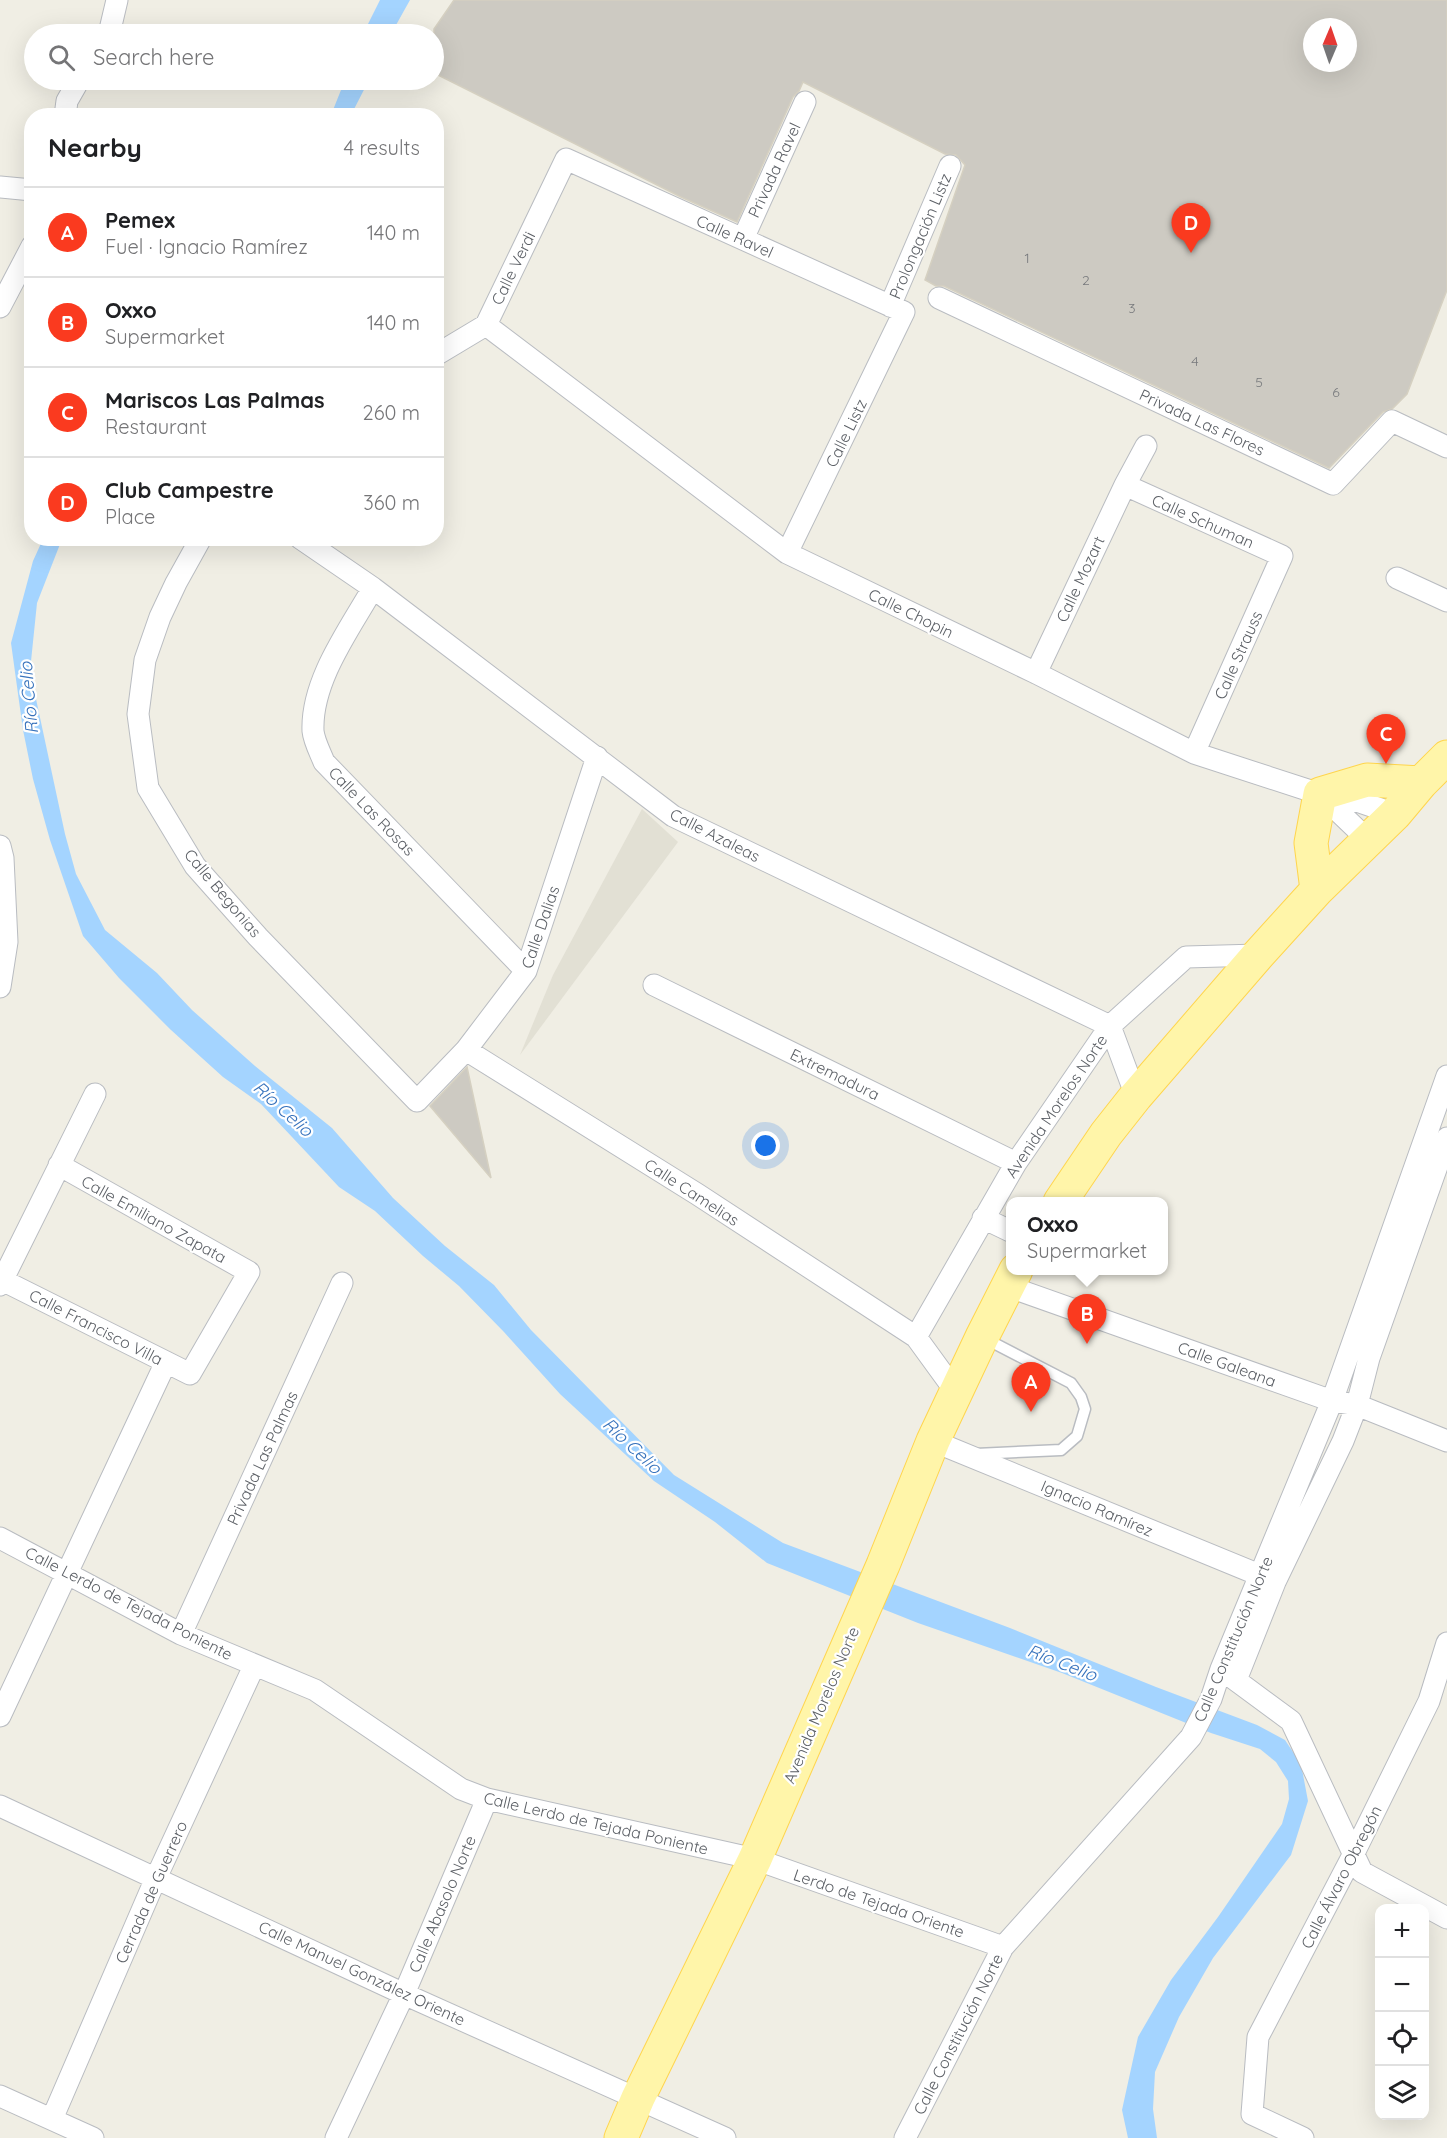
<!DOCTYPE html>
<meta charset="utf-8">
<style>
body{margin:0;font-family:Quicksand,sans-serif;background:#f6f6f6;color:#202124}
.controls{position:absolute;right:18px;bottom:18px;display:grid;overflow:hidden;border-radius:12px;box-shadow:0 6px 24px #0002}
.controls button{width:54px;height:54px;display:grid;place-items:center;padding:0;border:0;border-bottom:2px solid #e0e0e0;background:#fff;color:#202124;font:30px sans-serif}
.compass{position:absolute;left:1303px;top:18px;width:54px;height:54px;border-radius:50%;background:#fff;box-shadow:0 6px 24px #0002;rotate:2deg}
.you{position:absolute;left:766px;top:1146px;width:21px;height:21px;margin:-15px;border:4px solid #fff;border-radius:50%;background:#1a73e8;box-shadow:0 0 0 9px #1a73e833}
.badge{display:grid;place-items:center;width:39px;height:39px;border-radius:50%;background:#fa3a1f;color:#fff;font-size:20px;font-weight:700}
.pin{position:absolute;translate:-50% -50px;filter:drop-shadow(0 2px 3px #0008)}
.pin::after{content:'';position:absolute;top:32px;width:21px;height:18px;background:inherit;clip-path:polygon(0 0,100% 0,50% 100%)}
.popup{position:absolute;left:1006px;top:1197px;width:162px;height:78px;box-sizing:border-box;display:grid;place-content:center;border-radius:12px;background:#fff;filter:drop-shadow(0 2px 4px #0005);font-size:20px;white-space:nowrap;color:#757577}
.popup b{font-size:22px;color:#202124}
.popup::after{content:'';position:absolute;left:50%;top:100%;margin-left:-12px;border:12px solid transparent;border-top-color:#fff}
.list{margin:0;padding:0;list-style:none}
h2{display:flex;justify-content:space-between;align-items:center;height:78px;margin:0;padding:0 24px;font-size:26px}
h2 small{font-size:20px;font-weight:400;color:#757577}
.list li{display:grid;grid-template-columns:39px 1fr auto;gap:18px;align-items:center;box-sizing:border-box;height:90px;padding:0 24px;border-top:2px solid #e0e0e0}
.list b{display:block;font-size:22px;white-space:nowrap}
.list p{margin:0;font-size:20px;white-space:nowrap;color:#757577}
.list em{font-size:20px;font-style:normal;color:#757577}
.icon{flex:none;width:33px;height:33px;fill:none;stroke:currentColor;stroke-width:2;stroke-linecap:round;stroke-linejoin:round}
.map{position:relative;flex:none;width:1447px;height:2138px;overflow:hidden}
.search{position:absolute;background:#fff;box-shadow:0 6px 24px #0002;left:24px;top:24px;width:420px;height:66px;display:flex;align-items:center;gap:15px;box-sizing:border-box;padding:0 21px;border-radius:33px;color:#757577;font-size:22px}
.panel{position:absolute;background:#fff;box-shadow:0 6px 24px #0002;left:24px;top:108px;width:420px;height:438px;border-radius:24px}
.map>svg:first-child{display:block}
.education{fill:#e2e0d4}
.water{fill:#a4d4ff}
.building{fill:#cdcac2;stroke:#d5d0c1;stroke-width:1.5;fill-rule:evenodd}
.lines{fill:none;stroke-linecap:round;stroke-linejoin:round}
.lane-casing{stroke:#b9bcc1;stroke-width:13}
.street-casing{stroke:#b9bcc1;stroke-width:23}
.primary-casing{stroke:#ffd54d;stroke-width:35}
.lane{stroke:#fff;stroke-width:10}
.street{stroke:#fff;stroke-width:21}
.primary{stroke:#fff5a9;stroke-width:33}
.labels{text-anchor:middle;stroke-width:4.5;stroke-linejoin:round;paint-order:stroke}
.number-label{font-size:14px;fill:#787a7d}
.street-label{font-size:16px;fill:#5c6066;stroke:#fff}
.water-label{font-size:18px;font-style:italic;fill:#3672bc;stroke:#fff}
</style>
<div class="map">
<svg width="1447" height="2138" viewBox="0 0 1447 2138">
<rect width="100%" height="100%" fill="#f0eee4"/>
<path class="education" d="M642 809 678 842 520 1055 553 975Z"/>
<path class="water" d="M380 0H410L391 34H363Z
M345 80H369L351 115H331Z
M43 539H62L37 603 30 671 65 834 76 874 105 930 157 973 192 1010 255 1066 332 1128 393 1198 445 1246 494 1285 531 1330 674 1475 783 1543 1010 1628 1156 1687 1257 1725 1285 1740 1301 1764 1308 1801 1291 1855 1213 1958 1179 2017 1155 2072 1153 2109 1157 2138H1128L1122 2110 1138 2037 1171 1980 1218 1917 1282 1824 1289 1799 1288 1781 1276 1762 1260 1749 1211 1733 1062 1673 918 1623 767 1563 715 1522 654 1481 560 1394 504 1332 459 1286 423 1256 375 1211 339 1187 261 1104 223 1077 171 1030 119 978 83 936 50 840 33 779 23 730 11 643 33 561Z"/>
<path class="building" d="M454 0H1447V290L1407 394 1392 409 1383 412 1329 468 944 286H936L925 280 965 165 956 155 945 154 803 82 799 91 793 97 737 222 681 197 434 73V29ZM1312 27H1348V63H1312Z
M467 1067 491 1178 430 1106Z"/>
<g class="lines">
<defs>
<path id="lane" d="M976 1454 1061 1450 1077 1436 1085 1409 1081 1397 1071 1383 984 1338"/>
<path id="street" d="M109 34 117 0
M65 116 67 101 79 80
M0 187 32 190
M743 239 805 102
M939 298 1333 484 1392 421 1447 447
M890 306 950 166
M0 307 32 246
M486 325 787 553 1036 673 1194 753 1320 794 1368 840
M436 355 486 325 566 159 904 312 787 553
M1125 485 1282 556 1194 753
M201 538 176 583 160 617 145 660 138 714 148 788 195 866 258 937 417 1101 466 1050 526 971 597 757
M300 538 373 588 673 816 1110 1026
M1397 578 1447 601
M373 588C349 630 311 681 313 731 314 741 320 752 324 762L526 971
M1036 673 1125 485 1146 446
M1329 796 1360 802 1395 814
M0 846 3 858 7 942 0 987
M654 985 1016 1163
M1110 1026 1136 1096
M466 1050 697 1194 916 1337 956 1392
M983 1218 1010 1231
M2 1280 190 1374 249 1272 59 1165
M0 1285 95 1094
M1007 1286 1332 1401 1357 1405 1447 1441
M916 1337 1016 1163 1110 1026 1186 957 1258 955
M933 1441 1274 1581
M0 1538 181 1634 315 1690 461 1789 487 1799 755 1859 1003 1947
M181 1634 342 1283
M1226 1673 1291 1721 1362 1872 1447 1918
M1236 1680 1275 1582 1343 1441 1357 1405 1369 1358 1447 1138
M0 1716 166 1362
M0 1806 404 1994 725 2138
M0 2096 93 2138
M52 2119 156 1878 254 1666
M336 2138 404 1994 487 1799
M905 2138 1003 1947 1191 1737 1211 1699 1221 1669 1332 1401 1447 1076
M1303 2138 1252 2114 1258 2037 1353 1855 1429 1701 1447 1643"/>
<path id="primary" d="M1317 890 1311 843 1320 794 1367 780 1421 783
M1060 1202 1106 1134 1136 1096 1258 955 1317 890 1395 814 1421 783 1447 757
M621 2138 638 2098 755 1859 883 1565 933 1441 982 1337 1016 1270"/>
</defs>
<use href="#lane" class="lane-casing"/>
<use href="#street" class="street-casing"/>
<use href="#primary" class="primary-casing"/>
<use href="#lane" class="lane"/>
<use href="#street" class="street"/>
<use href="#primary" class="primary"/>
</g>
<g class="labels">
<g class="number-label">
<text x="1027" y="263">1</text>
<text x="1086" y="285">2</text>
<text x="1132" y="313">3</text>
<text x="1195" y="366">4</text>
<text x="1259" y="387">5</text>
<text x="1336" y="397">6</text>
</g>
<g class="street-label">
<text transform="translate(774 170) rotate(-65)" y="6">Privada Ravel</text>
<text transform="translate(735 236) rotate(24)" y="6">Calle Ravel</text>
<text transform="translate(920 236) rotate(-67)" y="6">Prolongación Listz</text>
<text transform="translate(513 268) rotate(-64)" y="6">Calle Verdi</text>
<text transform="translate(1202 422) rotate(25)" y="6">Privada Las Flores</text>
<text transform="translate(846 433) rotate(-64)" y="6">Calle Listz</text>
<text transform="translate(1203 521) rotate(24)" y="6">Calle Schuman</text>
<text transform="translate(1080 579) rotate(-65)" y="6">Calle Mozart</text>
<text transform="translate(911 613) rotate(26)" y="6">Calle Chopin</text>
<text transform="translate(1238 655) rotate(-66)" y="6">Calle Strauss</text>
<text transform="translate(372 811) rotate(46)" y="6">Calle Las Rosas</text>
<text transform="translate(715 835) rotate(27)" y="6">Calle Azaleas</text>
<text transform="translate(223 893) rotate(50)" y="6">Calle Begonias</text>
<text transform="translate(540 927) rotate(-71)" y="6">Calle Dalias</text>
<text transform="translate(835 1074) rotate(26)" y="6">Extremadura</text>
<text transform="translate(1056 1106) rotate(-56)" y="6">Avenida Morelos Norte</text>
<text transform="translate(692 1192) rotate(33)" y="6">Calle Camelias</text>
<text transform="translate(154 1219) rotate(29)" y="6">Calle Emiliano Zapata</text>
<text transform="translate(96 1327) rotate(27)" y="6">Calle Francisco Villa</text>
<text transform="translate(1227 1364) rotate(20)" y="6">Calle Galeana</text>
<text transform="translate(262 1458) rotate(-65)" y="6">Privada Las Palmas</text>
<text transform="translate(1097 1508) rotate(23)" y="6">Ignacio Ramírez</text>
<text transform="translate(129 1603) rotate(27)" y="6">Calle Lerdo de Tejada Poniente</text>
<text transform="translate(1233 1639) rotate(-67)" y="6">Calle Constitución Norte</text>
<text transform="translate(821 1705) rotate(-67)" y="6">Avenida Morelos Norte</text>
<text transform="translate(596 1823) rotate(13)" y="6">Calle Lerdo de Tejada Poniente</text>
<text transform="translate(1341 1877) rotate(-63)" y="6">Calle Álvaro Obregón</text>
<text transform="translate(151 1892) rotate(-66)" y="6">Cerrada de Guerrero</text>
<text transform="translate(879 1903) rotate(19)" y="6">Lerdo de Tejada Oriente</text>
<text transform="translate(442 1904) rotate(-67)" y="6">Calle Abasolo Norte</text>
<text transform="translate(362 1973) rotate(25)" y="6">Calle Manuel González Oriente</text>
<text transform="translate(958 2034) rotate(-63)" y="6">Calle Constitución Norte</text>
</g>
<g class="water-label">
<text transform="translate(29 698) rotate(-95)" y="6">Río Celio</text>
<text transform="translate(283 1109) rotate(42)" y="6">Río Celio</text>
<text transform="translate(632 1446) rotate(43)" y="6">Río Celio</text>
<text transform="translate(1062 1663) rotate(21)" y="6">Río Celio</text>
</g>
</g>
</svg>
<div class="controls">
<button>+</button>
<button>−</button>
<button><svg class="icon" aria-label="locate" viewBox="0 0 24 24"><circle cx="12" cy="12" r="6"/><path d="M12 2v4M12 18v4M2 12h4M18 12h4"/></svg></button>
<button><svg class="icon" aria-label="layers" viewBox="0 0 24 24"><path d="M12 4l9 5-9 5-9-5zM3 14l9 5 9-5"/></svg></button>
</div>
<svg class="compass" viewBox="-18 -18 36 36"><path d="M0-13l5 13h-10z" fill="#e53935"/><path d="M0 13l5-13h-10z" fill="#757577"/></svg>
<div class="you"></div>
<div class="pin badge" style="left:1031px;top:1412px">A</div>
<div class="pin badge" style="left:1087px;top:1344px">B</div>
<div class="popup"><b>Oxxo</b>Supermarket</div>
<div class="pin badge" style="left:1386px;top:764px">C</div>
<div class="pin badge" style="left:1191px;top:253px">D</div>
<div class="search"><svg class="icon" aria-label="search" viewBox="0 0 24 24"><circle cx="10" cy="10" r="6"/><path d="M15 15l6 6"/></svg>Search here</div>
<section class="panel">
<h2>Nearby<small>4 results</small></h2>
<ul class="list">
<li><span class="badge">A</span><div><b>Pemex</b><p>Fuel · Ignacio Ramírez</p></div><em>140 m</em></li>
<li><span class="badge">B</span><div><b>Oxxo</b><p>Supermarket</p></div><em>140 m</em></li>
<li><span class="badge">C</span><div><b>Mariscos Las Palmas</b><p>Restaurant</p></div><em>260 m</em></li>
<li><span class="badge">D</span><div><b>Club Campestre</b><p>Place</p></div><em>360 m</em></li>
</ul>
</section>
</div>
